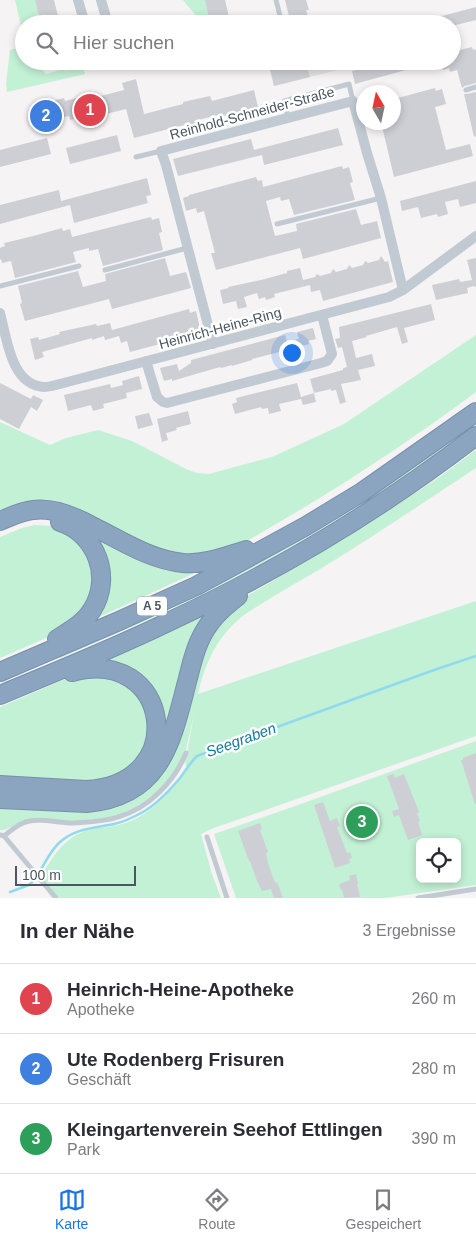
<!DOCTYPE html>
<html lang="de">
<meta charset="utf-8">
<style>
body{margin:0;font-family:Helvetica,sans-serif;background:#f7f7f7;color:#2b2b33}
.controls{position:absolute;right:15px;bottom:15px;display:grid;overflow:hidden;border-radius:8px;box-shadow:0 2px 8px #0003}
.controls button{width:45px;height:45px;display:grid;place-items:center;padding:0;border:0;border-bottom:1px solid #e1e1e2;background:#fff;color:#2b2b33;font:25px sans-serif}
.compass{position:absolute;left:356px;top:85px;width:45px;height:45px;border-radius:50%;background:#fff;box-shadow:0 2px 8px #0003;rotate:351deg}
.scale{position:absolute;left:15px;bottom:12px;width:121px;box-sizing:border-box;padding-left:5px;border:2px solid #4a5661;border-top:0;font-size:14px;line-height:18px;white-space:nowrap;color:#4a5661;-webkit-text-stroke:4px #fff;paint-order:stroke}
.you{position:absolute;left:291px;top:352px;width:18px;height:18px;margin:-12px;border:4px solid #fff;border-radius:50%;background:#1a73e8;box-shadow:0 0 0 8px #1a73e833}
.badge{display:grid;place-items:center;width:32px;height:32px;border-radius:50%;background:#1a73e8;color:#fff;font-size:16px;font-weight:700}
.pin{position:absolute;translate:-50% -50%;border:2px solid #fff;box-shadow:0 1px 5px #0006}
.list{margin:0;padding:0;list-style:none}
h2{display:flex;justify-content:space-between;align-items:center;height:65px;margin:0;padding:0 20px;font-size:21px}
h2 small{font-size:16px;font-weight:400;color:#7c7c81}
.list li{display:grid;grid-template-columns:32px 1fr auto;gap:15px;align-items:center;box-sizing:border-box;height:70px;padding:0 20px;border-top:1px solid #e1e1e2}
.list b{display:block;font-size:19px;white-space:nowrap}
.list p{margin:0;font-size:16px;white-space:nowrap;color:#7c7c81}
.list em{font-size:16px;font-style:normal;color:#7c7c81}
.icon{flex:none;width:28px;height:28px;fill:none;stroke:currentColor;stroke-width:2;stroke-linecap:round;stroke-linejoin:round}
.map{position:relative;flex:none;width:476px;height:898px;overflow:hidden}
.search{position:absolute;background:#fff;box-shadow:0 2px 8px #0003;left:15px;right:15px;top:15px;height:55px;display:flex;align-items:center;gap:12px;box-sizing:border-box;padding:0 18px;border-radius:28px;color:#7c7c81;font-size:19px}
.sheet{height:275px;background:#fff}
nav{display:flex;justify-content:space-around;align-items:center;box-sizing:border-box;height:70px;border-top:1px solid #e1e1e2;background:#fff;font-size:14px;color:#7c7c81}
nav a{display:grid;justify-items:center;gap:2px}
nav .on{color:#1a73e8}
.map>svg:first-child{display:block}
.education{fill:#e6e4e5}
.green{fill:#c3f1d5;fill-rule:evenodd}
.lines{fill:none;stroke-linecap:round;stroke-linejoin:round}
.stream{stroke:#90daee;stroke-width:2.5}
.building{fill:#cdcfd5}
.highway-casing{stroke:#7690ad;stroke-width:20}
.lane{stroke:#c1cad2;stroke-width:5}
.street{stroke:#c1cad2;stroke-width:10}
.highway{stroke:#8ba5c1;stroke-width:18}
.labels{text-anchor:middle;stroke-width:5;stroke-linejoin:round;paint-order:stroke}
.shield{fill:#fff;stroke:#808990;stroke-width:1}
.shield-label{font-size:12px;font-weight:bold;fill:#4a5661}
.street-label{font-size:14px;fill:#4a5661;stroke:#fff}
.water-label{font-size:15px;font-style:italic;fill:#0c7c9b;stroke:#fff}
</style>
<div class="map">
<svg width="476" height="898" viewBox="0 0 476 898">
<rect width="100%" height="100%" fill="#f5f3f3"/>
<path class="education" d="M268 61H351L341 64 342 69 274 86Z"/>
<path class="green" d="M15 0H35L41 24H24V39Z
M183 0H205L210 24H203Z
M23 47 24 61H34L46 74 64 69 65 71 83 66 85 74 7 92 6 84 10 50Z
M476 335V392C410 441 342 486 271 527 253 537 224 557 203 558 194 559 179 554 170 552 117 541 65 523 13 508L0 511V422L50 445 66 438 98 430 132 441 186 469 197 473 209 474 272 457 344 424Z
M476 422V426C456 441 435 456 414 470 342 518 267 563 188 601 146 621 103 639 60 658L59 656 401 475Z
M476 450V468C424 502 373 537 320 569 305 578 289 587 274 596 258 606 241 615 228 630 212 648 203 671 198 694L476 601V736L211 829 201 834 212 874 221 898H60L57 896 41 876C54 855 66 834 93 829 106 827 119 826 131 821 154 811 173 789 187 769L185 763 194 715 186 749 182 760 177 769 163 787 148 799 130 810 115 816 99 819 68 821 29 819 4 830H0V803L137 793 203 643 237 602 348 536 395 506 438 478Z
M41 514 58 516 68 519 150 559 166 564 196 569 197 572 97 618 95 615C101 603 106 592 106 578 106 546 80 519 49 517 31 515 16 522 0 528V525L22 517Z
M35 525 53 526 68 531 89 554 96 579 86 611 60 632 0 658V537L22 528Z
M211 612 164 748 120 790 159 716 101 662 134 649Z
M103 673 139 692 151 726 138 764 104 782 0 779V707L70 677Z
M476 741V885L385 898H236L214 834 284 810ZM420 842H457V879H420Z"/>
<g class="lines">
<path class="stream" d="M40 871C46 861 51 850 60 842 76 828 95 828 114 824 124 822 134 817 143 812 157 804 170 790 180 778 186 770 190 763 197 756L434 670 476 656
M10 892 29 885 34 880"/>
</g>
<path class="building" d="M35 0H54L60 24H41Z
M205 0H225L229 17 228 18 229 21 219 24H210Z
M285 0H306L309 10H306L309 19 301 21 300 17 290 20Z
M476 7V20L452 26V24H404V22L422 17 423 21Z
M472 47 473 50 476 49V83L465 86 462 88 457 70 450 72 449 68 443 70 441 61H452V52Z
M268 61H305L310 77 274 86Z
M389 61H430L431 63 355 84 352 71Z
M136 79 144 114 183 104V102L210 96 212 101 254 90 258 107 252 109 254 117 230 123 228 115 222 116V114L194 121 196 126 189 128 188 124 134 138 126 109 98 116 97 113 70 120 69 116 41 123 36 105 64 98 65 101 92 94 93 98 124 90 122 83Z
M435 88 436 91 442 89 446 104 435 107 446 150 470 144 473 156 394 177 381 122H394V99Z
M476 92V136L474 137 464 94H467Z
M338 128 343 145 264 165 262 155 178 176 173 159 251 139 254 150Z
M117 135 121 151 70 164 66 148Z
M47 138 51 154 0 167V150Z
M342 166 343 169 349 167 353 182 350 183 355 200 294 215 289 199 281 201 280 197 266 201 275 236 297 231 296 224 356 209 361 225 377 221 381 238 303 259 300 248 216 270 211 253H215L204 211 197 213 196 208 186 211 183 198 189 196V195L256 177 258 181 262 180 263 187Z
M147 178 151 195 146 196 148 203 74 223 70 205 0 224V205L59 190 61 201Z
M476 181V203L460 207 458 199 445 202 448 214 438 217 437 214 421 218 418 207 402 211 400 201Z
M151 217 152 220 159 218 162 232 159 233 163 250 103 266 98 249 89 251V248L73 252 76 262 15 278 11 261 2 263 1 259 0 260V248L5 246 4 243 17 240 37 235 62 228 63 231 70 229 72 237Z
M381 256 385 262 388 261 393 282 323 301 320 290 311 292 310 285 274 294 275 297 266 300 265 297 259 299 257 293 244 297 247 307 238 309 236 301 223 304 220 290 229 288 228 287 261 280 287 273V271L300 268 303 280 315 277 317 274 320 276 331 273 333 269 336 272 347 269 349 265 352 268 363 265 365 261 368 263 379 260Z
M165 258 170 276 186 272 191 288 112 309 109 299 25 321 20 304 22 303 18 286 78 271 83 287 106 281 105 274Z
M476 258V287L474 286 467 288 468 293 436 300 432 285 459 279 460 282 472 280 467 260Z
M431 304 435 320 404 328 408 342 402 344 397 327 366 336 367 337 352 341 356 358 372 354 375 366 358 370 361 380 341 384 346 402 340 404 336 390 331 391V389L314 393 310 379 343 370V368L347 367 342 347 338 348 335 339 340 338 339 327Z
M189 309 190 313 196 311 201 333 130 352 127 341 121 343 119 336 105 340 104 336 92 340V338L42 352 44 357 35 360 30 339 38 337 39 340 60 334 59 332 96 324 97 326 110 323 112 330Z
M313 328 316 339 308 341 309 344 298 347 299 351 283 354V351L252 359V360L232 366V365L221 368 220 367 172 381V379L164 381 160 368 177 364 179 371 191 363V360L285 335 287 342 299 339 297 332Z
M139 376 142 389 126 393 127 398 103 404 104 408 93 411 91 405 68 411 64 395 110 384 111 388 123 385 122 381Z
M0 383 31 399 33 395 43 400 37 411 31 407 19 429 0 419Z
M297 383 301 397 314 393 316 402 303 405 301 399 279 404 281 411 269 414 268 408 262 409 261 407 235 414 232 404 237 402 236 398Z
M188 411 191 424 176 428 177 430 166 433 168 440 162 442 157 419Z
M149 413 153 425 138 429 135 416Z
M476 753V804H475L461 760H463V758Z
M393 774 395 778 404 774 419 812 417 813 420 821 418 822 422 835 408 840 399 815 394 817 392 811 399 809 387 776Z
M323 802 330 821 337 818 340 826 337 827 347 853 350 852 352 858 349 859 350 863 335 868 314 805Z
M260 823 262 829 260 830 268 852 266 853 268 863 275 883 277 882 283 898H274L271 889 262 891 257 881 250 861H249L238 831Z
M356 874 358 884H357L360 897 344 898 342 890H341L339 884 350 880 349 876Z"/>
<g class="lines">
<defs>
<path id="highway" d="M0 521C10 517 21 511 33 510 54 507 76 517 94 527 122 541 151 560 183 563 204 565 226 556 246 550
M57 639C70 631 84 623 92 610 113 577 96 533 60 522
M0 672 119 621 196 586 306 526 362 492 476 412
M0 695C55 672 110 650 164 624 274 573 380 510 476 436
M0 785 86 790C192 785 171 645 72 672
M0 799 87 803C163 796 172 739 188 678 191 666 194 653 199 642 208 621 221 609 238 596"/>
</defs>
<use href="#highway" class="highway-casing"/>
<path class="lane" d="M276 0 282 24
M466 90 476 87
M288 117 284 101 349 84 353 101
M136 157 161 151
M277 224 381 198
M105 270 187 248
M0 286 79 266
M0 835 4 836C10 831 16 826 23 823 38 817 57 823 73 823 88 822 104 822 118 817 149 808 174 782 186 753
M4 836 56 898
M207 837 227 898
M418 898 476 889"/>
<path class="street" d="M78 0 85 24
M101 0 108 24
M0 313C7 339 11 385 44 387 48 387 52 386 56 385L389 297 403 290 476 236
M213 344 166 165 161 151 353 101 367 153 381 198 403 290
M146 361 157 397 163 402 167 403 321 363 327 361 332 354 322 315"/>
<use href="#highway" class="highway"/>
</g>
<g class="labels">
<rect class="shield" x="137" y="596.5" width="30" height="19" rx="4"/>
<g class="shield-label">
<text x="152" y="610">A 5</text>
</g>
<g class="street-label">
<text transform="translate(252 113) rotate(-15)" y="5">Reinhold-Schneider-Straße</text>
<text transform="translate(220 328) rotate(-15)" y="5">Heinrich-Heine-Ring</text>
</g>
<g class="water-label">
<text transform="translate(241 740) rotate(-20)" y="5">Seegraben</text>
</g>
</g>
</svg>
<div class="controls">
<button><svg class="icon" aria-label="locate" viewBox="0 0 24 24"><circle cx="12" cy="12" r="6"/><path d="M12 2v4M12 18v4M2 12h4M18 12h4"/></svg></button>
</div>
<svg class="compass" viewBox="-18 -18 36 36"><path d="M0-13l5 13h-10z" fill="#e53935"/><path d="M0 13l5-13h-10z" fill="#7c7c81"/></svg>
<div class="scale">100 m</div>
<div class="you"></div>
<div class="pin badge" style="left:90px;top:110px;background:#e0444e">1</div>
<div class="pin badge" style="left:46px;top:116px;background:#3f7fe0">2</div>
<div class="pin badge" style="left:362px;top:822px;background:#2e9e5b">3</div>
<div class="search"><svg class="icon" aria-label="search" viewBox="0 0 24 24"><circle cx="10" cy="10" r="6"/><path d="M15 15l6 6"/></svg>Hier suchen</div>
</div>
<section class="sheet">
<h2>In der Nähe<small>3 Ergebnisse</small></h2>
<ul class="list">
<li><span class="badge" style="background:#e0444e">1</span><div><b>Heinrich-Heine-Apotheke</b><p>Apotheke</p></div><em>260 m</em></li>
<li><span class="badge" style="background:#3f7fe0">2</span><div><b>Ute Rodenberg Frisuren</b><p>Geschäft</p></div><em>280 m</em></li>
<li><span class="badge" style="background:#2e9e5b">3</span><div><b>Kleingartenverein Seehof Ettlingen</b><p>Park</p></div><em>390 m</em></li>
</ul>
</section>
<nav>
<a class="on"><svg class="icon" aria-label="map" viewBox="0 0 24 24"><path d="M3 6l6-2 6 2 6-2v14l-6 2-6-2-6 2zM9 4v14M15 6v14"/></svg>Karte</a>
<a><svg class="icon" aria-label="directions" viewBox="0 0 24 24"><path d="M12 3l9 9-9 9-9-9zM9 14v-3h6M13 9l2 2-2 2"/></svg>Route</a>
<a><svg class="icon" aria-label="saved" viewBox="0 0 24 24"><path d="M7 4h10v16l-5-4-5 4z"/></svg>Gespeichert</a>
</nav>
